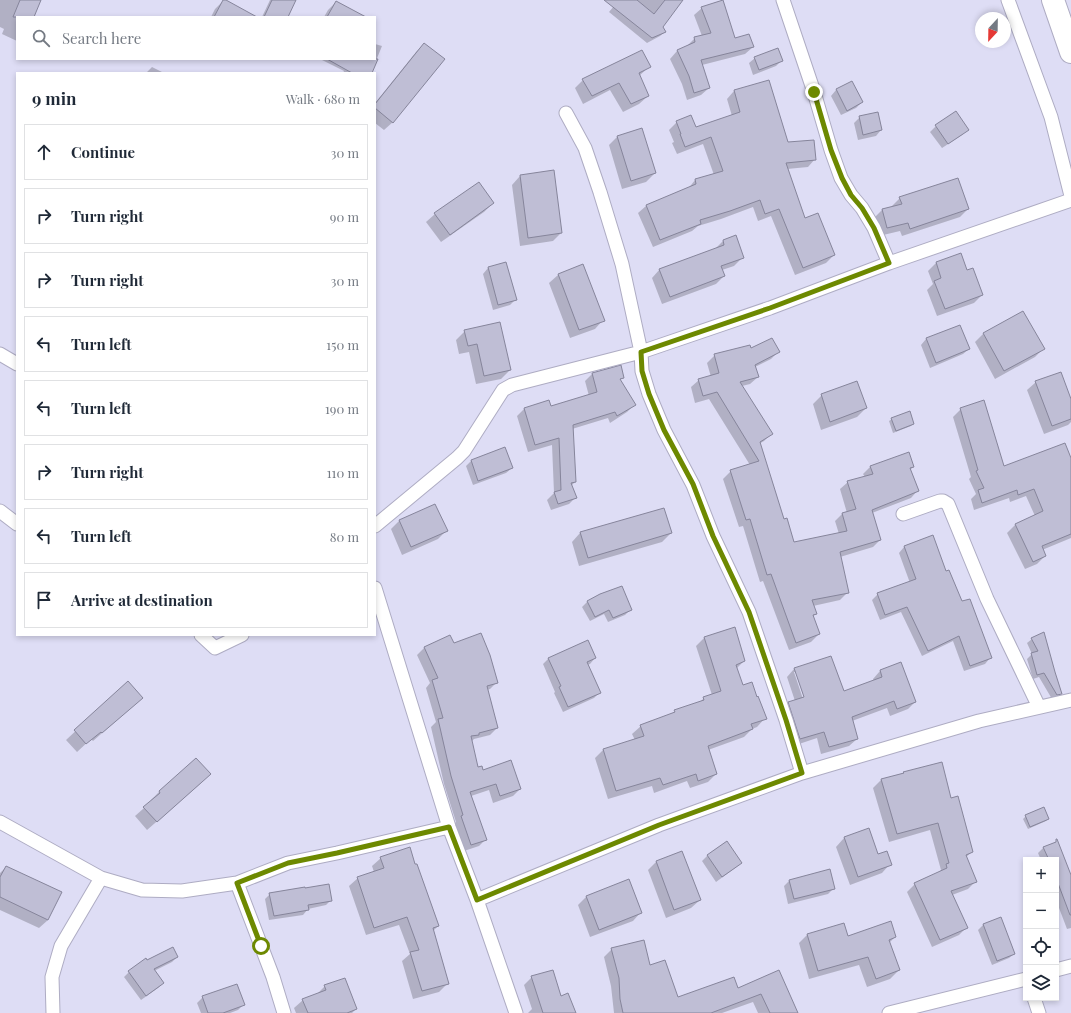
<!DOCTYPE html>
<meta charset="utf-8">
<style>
body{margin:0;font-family:"Playfair Display",serif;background:#f6f6f7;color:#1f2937}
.controls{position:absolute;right:12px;bottom:12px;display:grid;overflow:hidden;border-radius:0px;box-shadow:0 2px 6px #0003}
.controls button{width:36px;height:36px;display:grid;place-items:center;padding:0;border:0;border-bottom:1px solid #e0e1e3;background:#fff;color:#1f2937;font:20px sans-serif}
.compass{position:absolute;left:975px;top:12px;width:36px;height:36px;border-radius:50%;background:#fff;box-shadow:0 2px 6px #0003;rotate:202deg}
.stop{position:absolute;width:12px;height:12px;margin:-9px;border:3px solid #6d8900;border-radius:50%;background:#fff}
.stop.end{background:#6d8900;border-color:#fff;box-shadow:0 1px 4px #0008}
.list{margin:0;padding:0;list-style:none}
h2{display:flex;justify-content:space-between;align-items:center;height:52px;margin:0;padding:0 16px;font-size:17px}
h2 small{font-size:13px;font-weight:400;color:#747a83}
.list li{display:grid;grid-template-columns:26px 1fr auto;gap:12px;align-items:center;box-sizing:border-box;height:56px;margin:0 8px 8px;padding:0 8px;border:1px solid #e0e1e3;border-radius:0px}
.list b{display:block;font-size:15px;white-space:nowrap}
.list em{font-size:13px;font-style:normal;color:#747a83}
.icon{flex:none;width:22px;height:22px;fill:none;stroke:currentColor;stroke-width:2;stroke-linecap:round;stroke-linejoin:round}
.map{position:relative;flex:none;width:1071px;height:1013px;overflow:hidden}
.search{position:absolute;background:#fff;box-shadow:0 2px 6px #0003;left:16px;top:16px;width:360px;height:44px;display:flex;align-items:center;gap:10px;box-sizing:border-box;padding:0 14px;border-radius:0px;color:#747a83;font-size:15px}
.panel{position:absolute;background:#fff;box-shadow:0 2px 6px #0003;left:16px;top:72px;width:360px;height:564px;border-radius:0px}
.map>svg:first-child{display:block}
.shadow{fill:#0003;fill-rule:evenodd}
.building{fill:#bfbed5;stroke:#86859b}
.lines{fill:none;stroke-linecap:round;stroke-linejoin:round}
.minor-casing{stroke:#aeacc3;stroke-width:15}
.trunk-casing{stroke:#aeacc3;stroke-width:24}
.minor{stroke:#fff;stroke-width:13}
.trunk{stroke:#fff;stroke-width:22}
.route{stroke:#6d8900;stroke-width:5}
</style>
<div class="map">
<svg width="1071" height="1013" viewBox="0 0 1071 1013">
<rect width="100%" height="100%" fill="#deddf5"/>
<path class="shadow" d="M0 0H37L32 17H17V41L2 34 4 29 0 27Z
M224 0 253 17H211L215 9Z
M270 0H295L287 17H262Z
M619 0H682L662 27 665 32 660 36 647 43 609 12Z
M336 2 352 17H324L328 10Z
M702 8 735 40 753 47 745 54 702 65 709 88 701 95 687 100 682 84 670 59 677 51 687 47V46L695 38 702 36 694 15Z
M375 44 382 46 371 73H343L344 71 320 59H375Z
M424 44 393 122 384 130 375 123V103L416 52Z
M755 58 782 60 776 66 753 75 749 63Z
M650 66 639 76 648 96 639 104 623 112 610 90 583 104 575 88 583 80Z
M152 67 164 73H146Z
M851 82 862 102 856 108 841 115 831 96 836 90Z
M734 91 787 144 815 159 808 167 787 169 804 219 834 255 826 263 795 275 771 216 758 221 753 207 721 219 698 226 692 231 653 247 638 213 646 206 688 189 695 180 714 175 703 144 677 154 672 143 674 142 669 130 677 122 695 128 732 116 727 99Z
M877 113 881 130 876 136 858 140 854 123 860 117Z
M936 126 967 129 962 135 942 148 930 132Z
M617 137 655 173 646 182 622 189 609 145Z
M520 176 561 233 553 241 520 246 512 185Z
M900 198 968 209 960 217 902 236 900 231 879 236 875 217 883 209 892 207V206Z
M493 203 484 212 441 242 426 222 435 214Z
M723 241 742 258 734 266 722 270 724 276 716 284 662 304 652 278 660 269 715 249Z
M505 263 516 299 510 305 493 310 483 274 488 268Z
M936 263 966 271 982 295 974 303 937 316 927 290 933 284 928 271Z
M583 266 603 320 595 329 570 338 549 283 558 275Z
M1023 312 1043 349 1035 357 995 379 975 342 983 334Z
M959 326 969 349 963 354 930 368 921 345 926 339Z
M465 331 510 370 501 379 476 384 469 352 459 354 456 340Z
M750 350 778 352 771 359 755 367 758 377 750 384 742 386 771 434 764 441 759 444 784 521 794 543 839 534 835 521 842 514 847 513 840 489 848 482 865 477 863 474 871 466 913 467 910 470 918 490 911 498 872 513 880 540 873 547 840 557 848 592 840 600 813 606 816 614 812 617 819 634 811 642 789 650 763 581 760 582 743 526 739 527 723 479 731 471 750 465 709 399 695 403 691 387 699 380 711 377 707 363 715 355Z
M592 374 623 377 619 381 634 405 627 412 610 423 608 418 572 429 575 482 571 486 576 497 569 504 551 510 547 500 554 493 552 445 528 452 517 416 524 409 548 402 550 408 589 396 585 381Z
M1036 382 1071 402V422L1068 425 1044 434 1027 390Z
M822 395 866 408 857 417 821 430 813 404Z
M961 409 1004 467 1071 460V538L1042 550 1045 556 1037 564 1025 569 1007 533 1015 525 1035 516 1026 496 1010 502 1009 498 974 510 971 499 976 494 969 479 971 477 953 417Z
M892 419 913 424 911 426 893 433 889 421Z
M505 448 512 468 506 473 473 485 466 466 471 461Z
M435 505 446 531 438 539 402 555 391 529 399 521Z
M664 509 671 533 662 542 579 566 572 542 580 533Z
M932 537 946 573 990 658 985 664 964 671 953 641 922 656 901 612 880 620 872 600 878 594 910 583 899 553 904 547Z
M601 595 630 610 625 615 608 622 604 614 590 621 582 607 587 602Z
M450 637 453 645 497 682 490 689 487 690 497 728 490 735 474 739 471 742 478 769 520 789 513 796 493 803 489 790 471 796 486 839 479 846 464 851 454 824 456 822 444 784 431 727 436 722 426 688 430 683 417 655 424 648Z
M705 637 744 661 736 669 743 687 756 698 765 718 757 727 752 729 744 737 708 750 716 774 708 782 690 788 687 781 654 793 652 786 608 799 595 758 604 749 635 740 632 734 641 726 671 715 675 711 699 703 704 698 712 695 696 646Z
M1032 639 1061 694 1056 698 1052 699 1039 677 1033 679 1027 659 1032 654 1027 643Z
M831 657 844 693 874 682 873 679 880 671 901 664 915 702 908 709 890 716 887 708 852 721 857 739 849 746 821 754 817 738 793 746 781 710 789 702 795 701 787 677 794 669ZM794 672H796L806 701 804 702Z
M549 658H595L590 664 587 665 600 692 594 698 563 712 554 693 555 692 543 664Z
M127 683 133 706 93 741 91 739 77 752 66 740Z
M196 759 201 783 147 830 135 816 152 801 151 800 159 792Z
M904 773 951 799 972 852 966 857 976 881 968 889 952 895 967 927 959 935 932 947 907 892 915 884 939 873V872L941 870 930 830 889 842 873 788 881 780Z
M1026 816 1048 819 1046 821 1028 829 1023 819Z
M844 838 878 856 890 864 882 873 850 885 836 847Z
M726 842 741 863 735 868 716 882 702 861 707 856Z
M1057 842 1071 878V928L1067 929 1056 900V860H1041L1038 853 1044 847Z
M381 858 438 926 433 931 448 983 439 992 413 999 402 961 410 954 399 925 366 935 349 886 358 878 374 872 372 866Z
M656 862 700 900 691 908 666 918 648 870Z
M6 867 48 920 39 928 0 910V873Z
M629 881 641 912 633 921 590 937 578 905 586 897Z
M789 881 834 888 828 894 788 904 784 886Z
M270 894 331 900 326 905 308 909 303 915 269 920 265 899Z
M1001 919 1014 954 1009 958 992 965 978 930 983 925Z
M844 924 847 937H895L889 943 899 970 890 979 867 987 859 965 809 979 799 943 807 935Z
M612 949 650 967 677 998 738 990 778 972 793 1013H758L753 1002 722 1013H614L611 986 604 957Z
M177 957 172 962 154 971 163 983 158 988 141 1000 124 977 129 972 147 961Z
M532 977 560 997 575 1013H528L532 1009 524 985Z
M325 986 356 1009 352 1013H296L294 1008 303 1000 316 995Z
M203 997 243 1005 238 1010 230 1013H201L197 1003Z"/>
<path class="building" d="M20 0H41L34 17H13Z
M223 0H226L257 17H214Z
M272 0H296L288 17H264Z
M604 0H637L654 14 665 0H683L663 27 666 32 652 38Z
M723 0 735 38 749 34 754 47 701 60 710 88 694 93 689 76 677 50 695 42 694 37 711 33 701 7Z
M336 1 366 17H327Z
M424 43 445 59 393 123 375 108V104Z
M778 48 783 61 759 70 754 57Z
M642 50 651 67 639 73 649 96 631 104 619 83 592 96 582 79Z
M327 59H378L372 73H352Z
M769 80 788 142 814 140 816 160 786 163 805 218 818 213 835 255 803 268 779 209 765 214 760 200 730 211 700 220 701 224 660 240 646 205 696 184 695 179 723 171 711 137 685 147 680 134H681L676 121 691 115 696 127 740 112 734 90Z
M852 81 863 102 847 111 836 89Z
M956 111 969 130 948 144 935 125Z
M878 112 882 130 863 135 859 116Z
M642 128 656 173 631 181 617 136Z
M554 170 562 233 528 238 520 175Z
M958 178 969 209 910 229 908 223 887 228 882 209 902 204 899 197Z
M479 182 494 203 450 235 434 213Z
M736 235 744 258 721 266 725 276 670 297 659 269 724 245 723 240Z
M961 253 967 270 973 268 983 295 945 309 934 281 941 278 936 262Z
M506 262 517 300 498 305 488 267Z
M583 264 605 321 579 330 558 274Z
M1023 311 1045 349 1004 371 983 333Z
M500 322 511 370 484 376 477 344 468 346 464 330Z
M960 325 970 349 936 363 926 338Z
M772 338 780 352 755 365 759 377 740 382 773 434 760 442 784 519 787 518 794 542 847 531 842 513 856 509 847 481 873 474 870 466 909 452 914 467 910 468 919 491 872 510 881 540 840 552 849 593 812 600 817 614 813 615 820 634 796 643 771 574 767 575 750 519 746 520 730 470 759 461 717 392 703 396 698 379 719 373 714 354 750 345 751 348Z
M621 365 624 378 620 379 636 405 617 416 615 412 573 425 576 482 571 483 577 498 558 504 554 492 561 490 559 438 535 445 524 408 549 400 551 406 597 392 592 373Z
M1061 372 1071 399V419L1052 426 1035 381Z
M857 381 867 408 830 422 821 394Z
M984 400 1004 466 1065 443 1071 458V534L1042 546 1046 556 1033 562 1015 524 1043 511 1034 489 1018 495 1017 490 982 503 978 490 984 488 976 471 978 470 960 408Z
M910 411 914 424 896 431 891 418Z
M505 447 513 468 478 481 471 460Z
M435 504 448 531 411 547 399 520Z
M664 508 672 533 588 558 580 532Z
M933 535 946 571 949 570 962 601 970 599 992 658 970 666 959 636 928 651 907 607 885 615 877 593 916 579 904 546Z
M622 586 632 610 613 618 609 610 595 617 587 601 600 594Z
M735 627 745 661 736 665 743 685 752 682 757 697 758 696 767 719 751 724 753 729 708 746 717 774 698 781 696 774 663 785 660 778 616 791 603 749 644 736 640 725 675 712 674 710 704 700 703 697 721 691 704 637Z
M1044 632 1055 672 1062 694 1057 695 1044 673 1037 675 1031 653 1038 651 1031 638Z
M481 633 490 655 498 683 487 686 498 728 479 733V735L471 736 478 767 482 766 483 770 511 760 521 789 500 796 496 784 470 792 487 840 471 845 461 816 463 815 451 776 438 719 443 718 432 680 438 678 424 647 450 635 454 643Z
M588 640 596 658 587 662 601 693 568 707 559 687 561 686 548 658Z
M831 656 844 691 882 677 880 670 901 662 916 702 897 709 894 701 852 717 858 739 829 747 824 732 800 739 788 702 804 697 794 668Z
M128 681 143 698 102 733 101 732 86 744 74 730Z
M196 758 211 774 157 822 143 807 160 793 159 791Z
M942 762 951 798 958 796 973 852 966 855 977 882 951 891 968 928 940 940 914 883 947 868 946 864 949 863 938 823 897 834 881 779 904 773 903 772Z
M1044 807 1049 819 1030 827 1025 815Z
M869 828 878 854 887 851 892 865 858 877 844 837Z
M1056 839H1057L1071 875V915H1070L1056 878V860H1049L1043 847 1056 842Z
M727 841 742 863 722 877 707 855Z
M410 847 415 864H417L439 926 433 928 449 984 422 991 410 952 419 950 407 917 374 928 357 877 384 868 380 857Z
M682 851 701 900 674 910 656 861Z
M6 866 62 892 48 920 0 897V877Z
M830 869 835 889 794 899 789 880Z
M629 879 642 913 599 930 586 896Z
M329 884 332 901 308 905 309 910 274 916 269 893 305 887V888Z
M1001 917 1015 954 997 961 983 924Z
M891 921 896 937 889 940 900 970 876 979 868 957 818 971 807 934 844 923 848 936Z
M644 940 650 965 665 960 678 997 734 977 738 988 779 970 798 1013H770L761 994 711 1013H623L620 999 619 978 611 948Z
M173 947 178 957 154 969 164 983 146 996 128 971 146 958 147 960Z
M553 970 561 996 568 993 576 1013H543L531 976Z
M345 978 357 1009 347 1013H308L302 999 326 990 324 985Z
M237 984 245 1005 223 1013H208L202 996Z"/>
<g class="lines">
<defs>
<path id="minor" d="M783 0 814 92 831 150 841 178 851 195 862 208 874 228 889 263
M1008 0 1051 117 1071 196
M566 113 585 148 600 192 622 264 641 352 770 308 889 263 1071 200
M0 354 17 364
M0 511 17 524
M903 514 940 501H943L948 504 987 599 1039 707
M375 526 457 458 464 451 503 390 512 385 641 352 642 371 649 394 664 430 693 485 713 536 749 612 786 720 802 773
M375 588 449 827 477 900 516 1013
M201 635 215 648 242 635
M0 822 101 878 142 890 182 891 237 883
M477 900 659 825 802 773 979 721 1071 700
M1056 970 1071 966
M1034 998 1039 1013
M53 1013 52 977 61 946 101 878
M284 1013 273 977 237 883 288 863 337 853 449 827
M889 1013 1026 979"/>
<path id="trunk" d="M1053 0 1071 52"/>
</defs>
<use href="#minor" class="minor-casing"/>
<use href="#trunk" class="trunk-casing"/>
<use href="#minor" class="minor"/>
<use href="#trunk" class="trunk"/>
</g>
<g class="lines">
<path class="route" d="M261 946 237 883 288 863 337 853 449 827 477 900 659 825 802 773 786 720 749 612 713 536 693 484 664 430 649 394 642 371 641 352 770 308 889 263 874 228 862 208 851 195 842 178 831 150 814 92"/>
</g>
</svg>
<div class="controls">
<button>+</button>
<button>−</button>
<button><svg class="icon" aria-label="locate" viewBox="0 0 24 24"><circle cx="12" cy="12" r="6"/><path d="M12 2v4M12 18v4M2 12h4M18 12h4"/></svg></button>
<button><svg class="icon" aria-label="layers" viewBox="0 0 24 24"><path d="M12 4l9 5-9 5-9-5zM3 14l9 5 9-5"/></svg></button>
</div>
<svg class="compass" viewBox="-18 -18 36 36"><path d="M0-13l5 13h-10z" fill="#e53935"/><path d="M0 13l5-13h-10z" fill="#747a83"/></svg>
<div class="stop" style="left:261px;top:946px"></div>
<div class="stop end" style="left:814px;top:92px"></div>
<div class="search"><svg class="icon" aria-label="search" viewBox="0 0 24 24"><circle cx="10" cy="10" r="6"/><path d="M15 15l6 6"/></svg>Search here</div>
<section class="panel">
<h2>9 min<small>Walk · 680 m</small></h2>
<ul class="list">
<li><svg class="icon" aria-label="ahead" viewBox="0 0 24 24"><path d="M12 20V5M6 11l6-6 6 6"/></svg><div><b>Continue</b></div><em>30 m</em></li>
<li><svg class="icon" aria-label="right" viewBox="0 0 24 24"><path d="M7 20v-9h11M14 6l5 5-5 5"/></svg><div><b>Turn right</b></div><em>90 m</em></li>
<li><svg class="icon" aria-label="right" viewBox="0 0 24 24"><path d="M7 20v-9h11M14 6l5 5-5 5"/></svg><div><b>Turn right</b></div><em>30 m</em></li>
<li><svg class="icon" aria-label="left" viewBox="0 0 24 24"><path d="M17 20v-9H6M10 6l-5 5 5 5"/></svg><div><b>Turn left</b></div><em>150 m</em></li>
<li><svg class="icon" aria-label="left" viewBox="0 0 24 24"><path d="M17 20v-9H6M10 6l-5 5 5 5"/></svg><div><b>Turn left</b></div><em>190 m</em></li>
<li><svg class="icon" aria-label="right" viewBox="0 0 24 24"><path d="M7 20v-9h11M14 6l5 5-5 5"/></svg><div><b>Turn right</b></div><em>110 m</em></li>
<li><svg class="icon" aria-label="left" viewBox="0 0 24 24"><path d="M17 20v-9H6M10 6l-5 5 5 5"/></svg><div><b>Turn left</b></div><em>80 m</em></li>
<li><svg class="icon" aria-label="arrive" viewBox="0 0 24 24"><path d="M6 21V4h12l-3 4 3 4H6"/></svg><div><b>Arrive at destination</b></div></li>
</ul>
</section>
</div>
